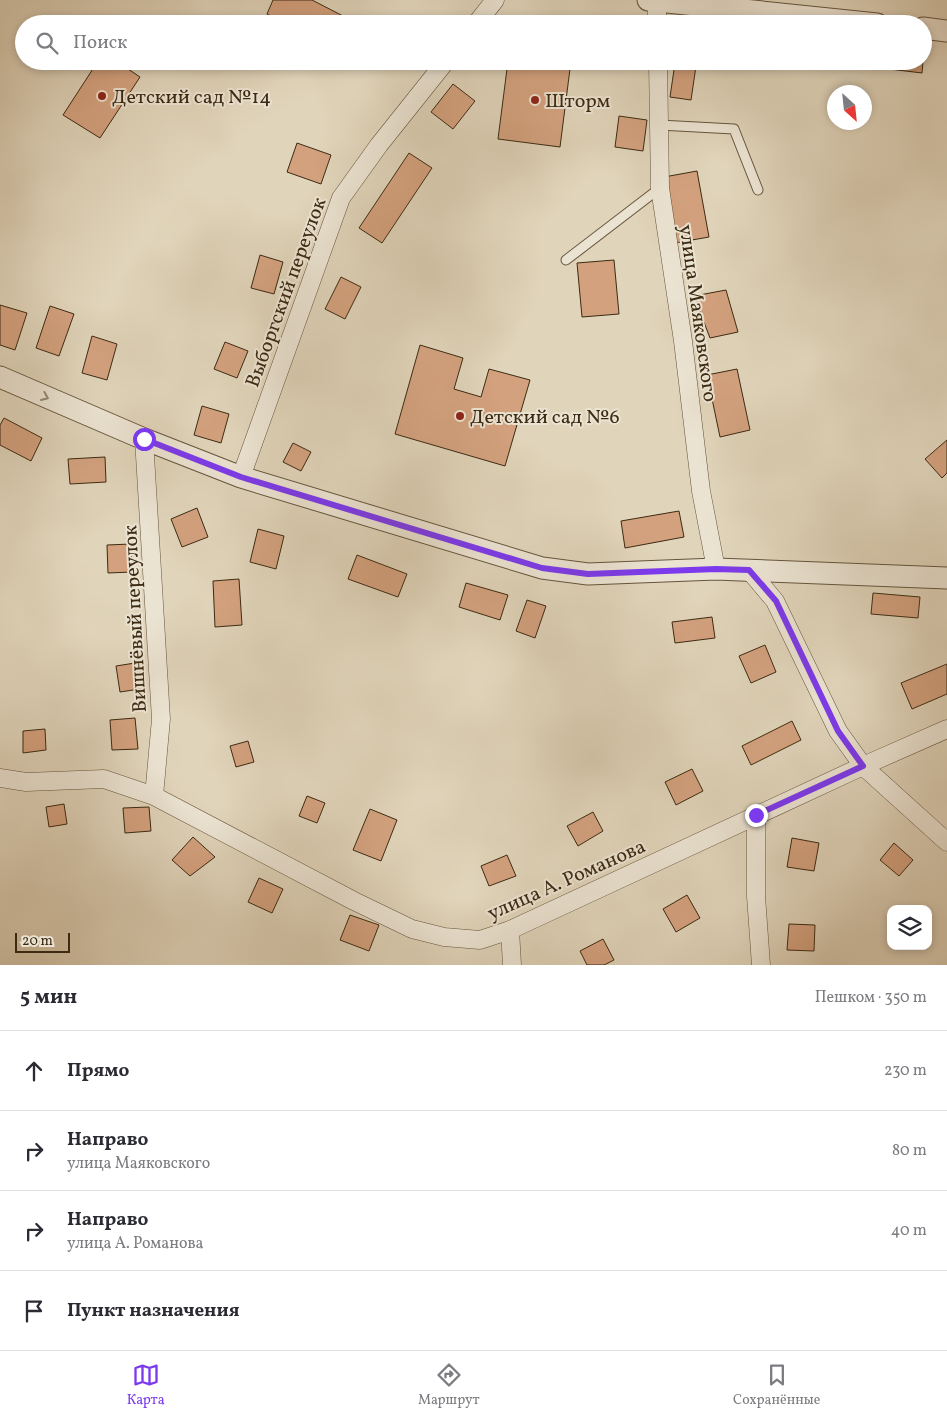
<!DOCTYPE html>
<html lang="ru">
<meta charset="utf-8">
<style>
body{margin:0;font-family:Vollkorn,serif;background:#f2f2f3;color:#2b2b33}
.controls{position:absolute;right:15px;bottom:15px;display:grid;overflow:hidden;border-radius:10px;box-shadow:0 2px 8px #0003}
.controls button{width:45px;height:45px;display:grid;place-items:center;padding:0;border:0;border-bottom:1px solid #e1e1e2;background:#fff;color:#2b2b33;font:25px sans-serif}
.compass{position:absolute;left:827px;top:85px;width:45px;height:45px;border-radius:50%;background:#fff;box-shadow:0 2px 8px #0003;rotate:153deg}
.scale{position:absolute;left:15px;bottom:12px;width:55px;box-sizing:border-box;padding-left:5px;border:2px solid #3c2a12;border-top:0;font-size:14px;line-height:18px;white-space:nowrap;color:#3c2a12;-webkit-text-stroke:4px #ebe3d2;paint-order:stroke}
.stop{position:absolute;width:15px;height:15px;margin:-11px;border:4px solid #7c3aed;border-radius:50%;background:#fff}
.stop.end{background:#7c3aed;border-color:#fff;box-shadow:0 1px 5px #0008}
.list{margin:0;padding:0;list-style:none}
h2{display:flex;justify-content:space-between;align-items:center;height:65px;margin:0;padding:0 20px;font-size:21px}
h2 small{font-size:16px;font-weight:400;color:#7c7c81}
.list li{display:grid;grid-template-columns:32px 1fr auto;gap:15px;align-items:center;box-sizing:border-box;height:80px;padding:0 20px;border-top:1px solid #e1e1e2}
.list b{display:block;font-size:19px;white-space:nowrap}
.list p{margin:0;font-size:16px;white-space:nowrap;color:#7c7c81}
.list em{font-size:16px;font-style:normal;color:#7c7c81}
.icon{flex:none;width:28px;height:28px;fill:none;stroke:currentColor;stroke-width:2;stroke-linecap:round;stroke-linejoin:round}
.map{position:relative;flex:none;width:947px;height:965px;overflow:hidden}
.search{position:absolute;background:#fff;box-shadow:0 2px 8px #0003;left:15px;right:15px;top:15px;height:55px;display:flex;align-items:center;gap:12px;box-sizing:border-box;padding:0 18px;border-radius:28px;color:#7c7c81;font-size:19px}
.sheet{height:385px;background:#fff}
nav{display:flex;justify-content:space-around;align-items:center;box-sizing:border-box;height:70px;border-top:1px solid #e1e1e2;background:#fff;font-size:14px;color:#7c7c81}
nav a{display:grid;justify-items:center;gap:2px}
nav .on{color:#7c3aed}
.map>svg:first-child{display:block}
.building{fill:#d3a17e;stroke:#3c2a12}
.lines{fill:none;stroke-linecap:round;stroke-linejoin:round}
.service-casing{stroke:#65543c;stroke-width:11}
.minor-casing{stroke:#65543c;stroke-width:19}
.tertiary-casing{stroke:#65543c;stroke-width:23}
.service{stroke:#ebe3d2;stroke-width:9}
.minor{stroke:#ebe3d2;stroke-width:18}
.tertiary{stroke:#ebe3d2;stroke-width:21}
.oneway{stroke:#948672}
.route{stroke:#7c3aed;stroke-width:6}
.poi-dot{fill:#8f2418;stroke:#ebe3d2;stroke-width:2}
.labels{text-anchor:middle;stroke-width:4;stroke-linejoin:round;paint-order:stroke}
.poi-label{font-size:20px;fill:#3c2a12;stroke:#ebe3d2;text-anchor:start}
.street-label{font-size:20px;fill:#3c2a12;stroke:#ebe3d2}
</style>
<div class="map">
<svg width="947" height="965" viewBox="0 0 947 965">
<rect width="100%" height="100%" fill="#e0d4ba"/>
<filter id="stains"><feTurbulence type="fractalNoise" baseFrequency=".004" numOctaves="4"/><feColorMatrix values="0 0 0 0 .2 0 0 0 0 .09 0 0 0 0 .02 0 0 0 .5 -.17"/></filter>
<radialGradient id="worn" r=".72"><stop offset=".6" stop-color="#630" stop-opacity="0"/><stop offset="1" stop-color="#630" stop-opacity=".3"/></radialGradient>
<path class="building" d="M273 0H312L343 16 339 24H286L267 14Z
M514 18 555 24H513Z
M683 18 710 21V24H683Z
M98 61H116L140 77 100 138 63 115Z
M508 61H571L560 147 498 139Z
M729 61H758L756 68Z
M873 61H923L922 73 873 67Z
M675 63 696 66 691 100 670 97Z
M453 84 475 101 453 129 431 112Z
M619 116 647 120 643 151 615 147Z
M297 143 331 155 321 184 287 172Z
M409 153 432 168 382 243 359 228Z
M697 171 709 237 675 243 664 177Z
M260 255 283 262 274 294 251 288Z
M614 260 619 314 582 317 577 263Z
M341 277 361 287 345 319 325 309Z
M726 290 738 332 710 338 694 296Z
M0 305 27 313 15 350 0 345Z
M50 306 74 314 59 356 36 348Z
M92 336 117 344 107 380 82 373Z
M225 342 248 351 237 378 214 369Z
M420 345 463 358 454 389 481 397 489 369 530 380 505 466 395 434Z
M737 369 750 430 720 437 707 375Z
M202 406 229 414 221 443 194 435Z
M4 418 42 438 31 461 0 445V425Z
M947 440V473L942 478 925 459Z
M293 443 311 452 301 471 283 462Z
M105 457 106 482 70 484 68 459Z
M197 508 208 537 182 547 171 519Z
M679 511 684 537 625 548 621 521Z
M258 529 284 536 276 569 250 562Z
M131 544 132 572 108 573 107 545Z
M357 555 407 574 398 597 348 579Z
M239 579 242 625 215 627 213 581Z
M466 583 508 595 500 620 459 607Z
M873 593 920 597 918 618 871 614Z
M527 600 546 606 535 638 516 631Z
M712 617 715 638 675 643 672 622Z
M765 645 776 672 751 683 739 656Z
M135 663 140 689 120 692 116 666Z
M947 664V694L912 709 901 683Z
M135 718 138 749 112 750 110 720Z
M792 721 801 740 751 765 742 746Z
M45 729 46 750 23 753V731Z
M248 741 254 762 236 767 230 746Z
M692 769 703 791 676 805 665 782Z
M307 796 325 803 317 823 299 816Z
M64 804 67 824 49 827 46 807Z
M149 807 151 831 125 833 123 808Z
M370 809 397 820 381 861 353 850Z
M593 812 603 831 578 846 567 826Z
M193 837 215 857 190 876 172 860Z
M792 838 819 843 814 871 787 867Z
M894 843 913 860 899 876 880 860Z
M507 855 516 876 489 886 481 866Z
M259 878 283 889 272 913 248 902Z
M687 895 700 918 676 932 663 909Z
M350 915 379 925 369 951 340 940Z
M789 924 815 925 814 951 787 950Z
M603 939 614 960 604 965H587L580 951Z"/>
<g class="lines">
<defs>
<path id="service" d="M659 125 734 129 758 190
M566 260 660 188"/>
<path id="minor" d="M657 0V24
M476 24 495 0
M658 61 660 188 683 341 701 491 716 569
M144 439 161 719 154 796
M241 477 341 198 379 145 446 61
M749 570 775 601 838 731 863 766 947 842
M0 778 26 782 104 779 154 796 354 901 412 929 444 937 480 940 510 930 863 766 947 729
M756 815V896L761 965
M510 930 512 965"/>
<path id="tertiary" d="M648 0 877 24
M923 28 947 31
M0 377 144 439 241 477 542 568 588 574 716 569 947 578"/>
</defs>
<use href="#service" class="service-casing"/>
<use href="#minor" class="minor-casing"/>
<use href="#tertiary" class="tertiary-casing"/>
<use href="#service" class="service"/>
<use href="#minor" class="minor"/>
<use href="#tertiary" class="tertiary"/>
</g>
<defs><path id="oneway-chevron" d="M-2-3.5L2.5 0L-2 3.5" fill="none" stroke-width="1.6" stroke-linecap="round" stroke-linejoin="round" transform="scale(1.25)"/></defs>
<use class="oneway" href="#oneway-chevron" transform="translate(45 397) rotate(23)"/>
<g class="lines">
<path class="route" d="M144 439 241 477 542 568 588 574 716 569 749 570 776 601 838 731 863 766 756 815"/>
</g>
<g class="poi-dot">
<circle cx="102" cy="96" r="5"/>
<circle cx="535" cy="100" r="5"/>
<circle cx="460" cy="416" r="5"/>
</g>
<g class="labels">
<g class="poi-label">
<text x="112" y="103">Детский сад №14</text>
<text x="545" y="107">Шторм</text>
<text x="470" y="423">Детский сад №6</text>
</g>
<g class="street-label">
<text transform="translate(285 292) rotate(-70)" y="7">Выборгский переулок</text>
<text transform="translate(699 313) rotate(82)" y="7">улица Маяковского</text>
<text transform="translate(134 619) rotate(-93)" y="7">Вишнёвый переулок</text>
<text transform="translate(566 879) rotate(-24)" y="7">улица А. Романова</text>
</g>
</g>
<rect width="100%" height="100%" filter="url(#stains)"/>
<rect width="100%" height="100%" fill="url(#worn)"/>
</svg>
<div class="controls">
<button><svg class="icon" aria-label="layers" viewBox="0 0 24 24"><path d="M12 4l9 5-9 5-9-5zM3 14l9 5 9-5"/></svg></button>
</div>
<svg class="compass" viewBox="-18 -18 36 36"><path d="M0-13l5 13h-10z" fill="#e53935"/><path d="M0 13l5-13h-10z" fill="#7c7c81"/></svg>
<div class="scale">20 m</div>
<div class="stop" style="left:144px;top:439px"></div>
<div class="stop end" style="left:756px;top:815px"></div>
<div class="search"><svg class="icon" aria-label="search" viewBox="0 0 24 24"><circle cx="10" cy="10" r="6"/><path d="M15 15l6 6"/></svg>Поиск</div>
</div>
<section class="sheet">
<h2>5 мин<small>Пешком · 350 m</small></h2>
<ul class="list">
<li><svg class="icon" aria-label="ahead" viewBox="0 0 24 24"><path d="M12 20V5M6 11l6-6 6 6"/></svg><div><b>Прямо</b></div><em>230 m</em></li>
<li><svg class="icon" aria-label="right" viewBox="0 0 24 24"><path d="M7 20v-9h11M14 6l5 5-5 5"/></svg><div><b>Направо</b><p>улица Маяковского</p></div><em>80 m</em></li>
<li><svg class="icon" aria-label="right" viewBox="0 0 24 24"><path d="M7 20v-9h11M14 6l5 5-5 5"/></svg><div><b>Направо</b><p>улица А. Романова</p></div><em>40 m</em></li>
<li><svg class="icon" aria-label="arrive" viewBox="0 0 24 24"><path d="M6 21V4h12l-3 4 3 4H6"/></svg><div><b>Пункт назначения</b></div></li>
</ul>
</section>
<nav>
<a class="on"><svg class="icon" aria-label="map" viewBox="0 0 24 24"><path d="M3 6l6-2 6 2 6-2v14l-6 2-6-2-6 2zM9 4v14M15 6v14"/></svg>Карта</a>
<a><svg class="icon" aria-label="directions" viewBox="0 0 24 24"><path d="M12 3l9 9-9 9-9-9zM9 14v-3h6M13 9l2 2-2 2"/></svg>Маршрут</a>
<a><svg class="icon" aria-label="saved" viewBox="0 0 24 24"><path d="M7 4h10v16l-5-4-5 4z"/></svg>Сохранённые</a>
</nav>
